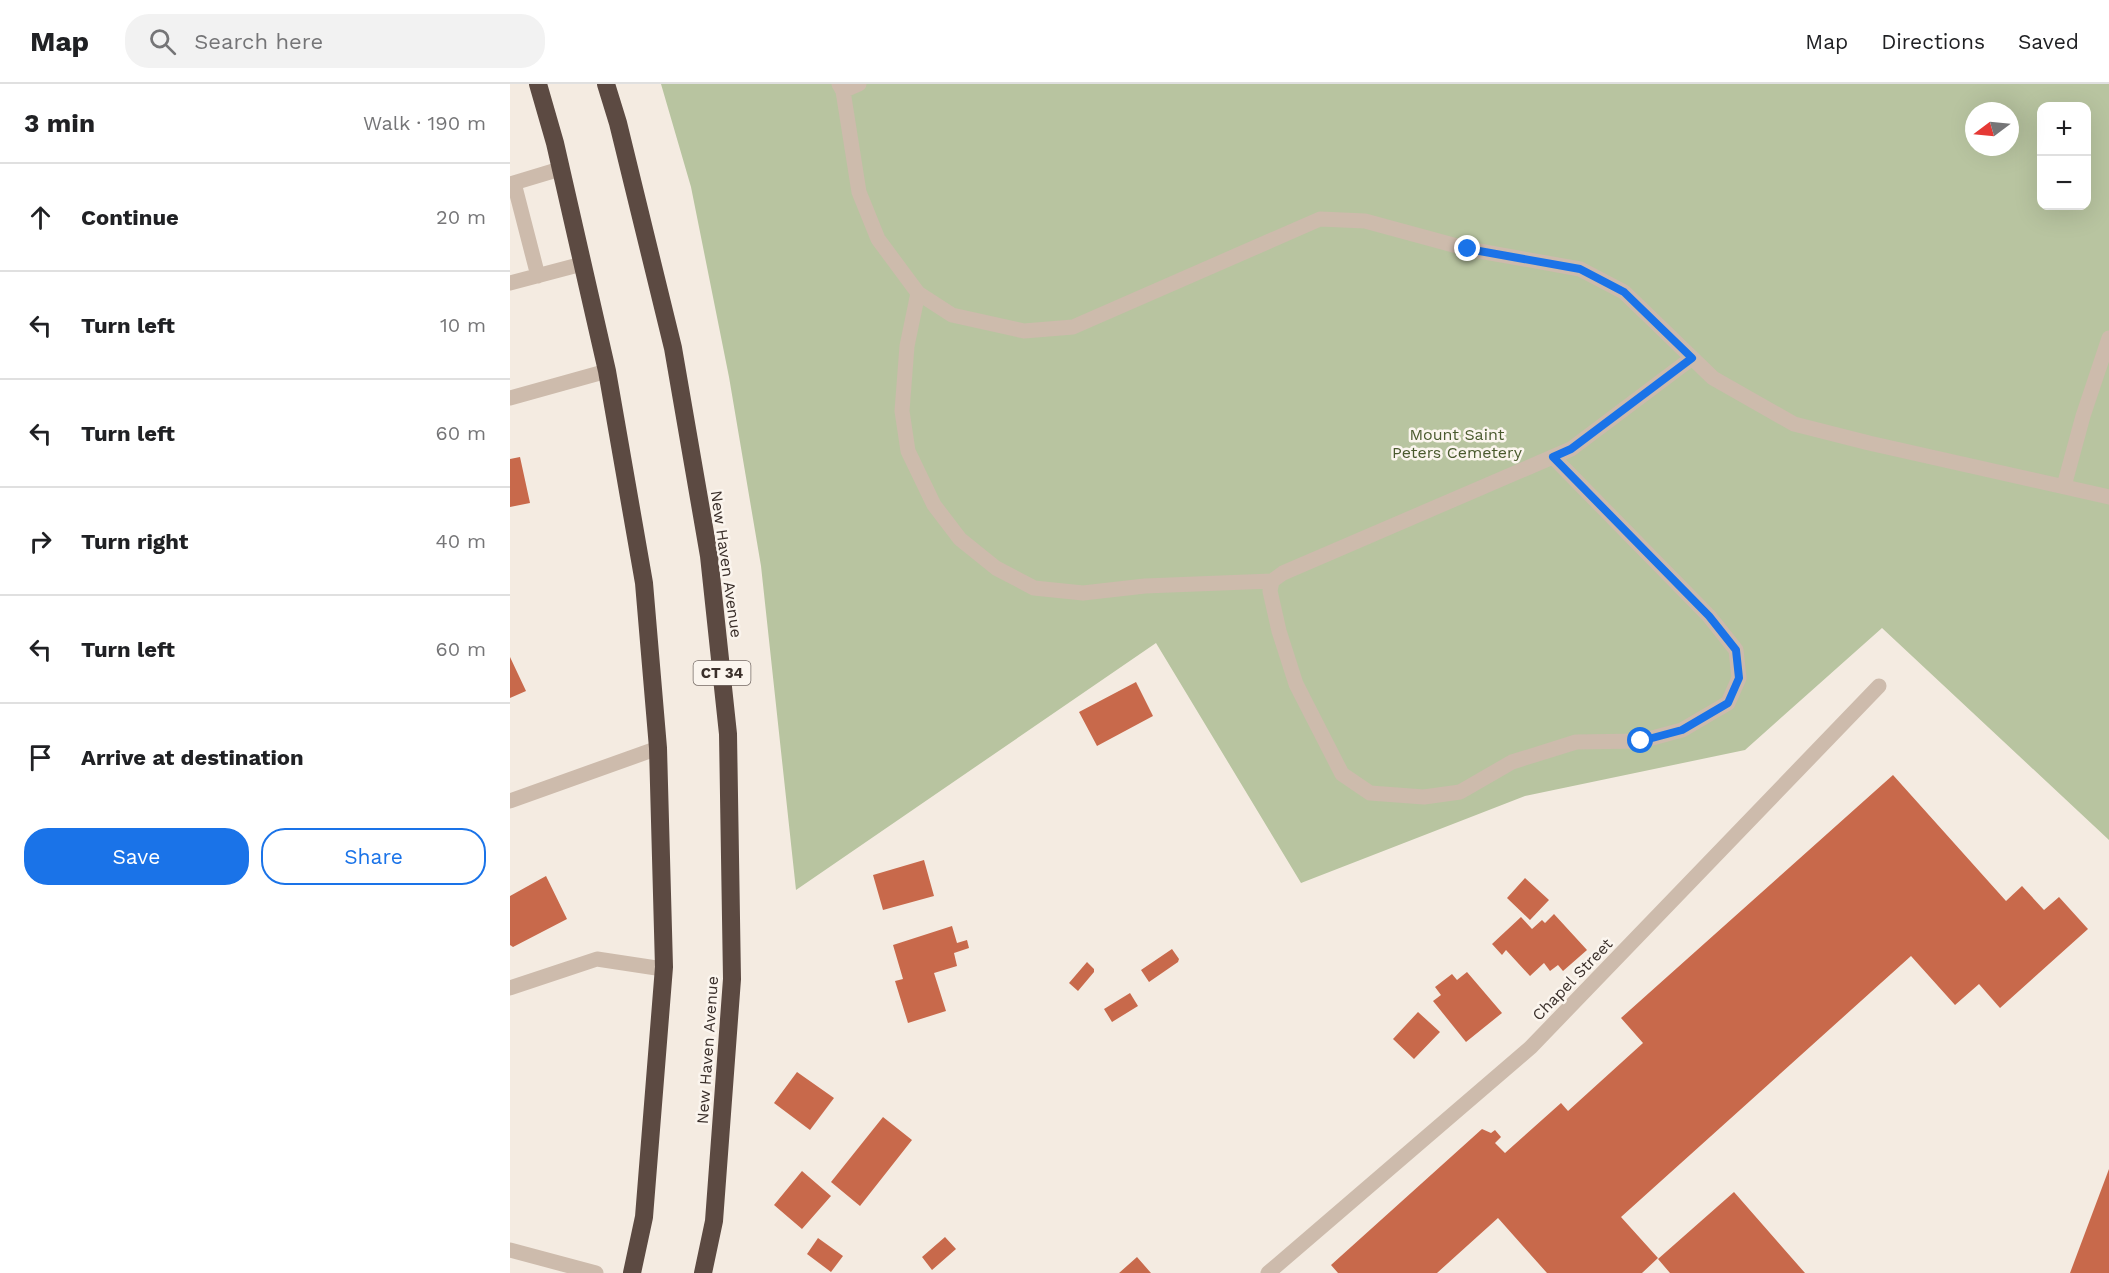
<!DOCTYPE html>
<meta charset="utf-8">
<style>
body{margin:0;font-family:"Work Sans",sans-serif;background:#f2f2f2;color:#202124}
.controls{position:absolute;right:18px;top:18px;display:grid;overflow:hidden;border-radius:12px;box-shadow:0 6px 24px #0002}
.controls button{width:54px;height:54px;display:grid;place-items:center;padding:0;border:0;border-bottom:2px solid #e0e0e0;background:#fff;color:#202124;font:30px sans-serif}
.compass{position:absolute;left:1455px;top:18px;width:54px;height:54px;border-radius:50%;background:#fff;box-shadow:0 6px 24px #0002;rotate:254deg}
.stop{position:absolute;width:18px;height:18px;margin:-14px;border:4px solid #1a73e8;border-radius:50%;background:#fff}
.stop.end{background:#1a73e8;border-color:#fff;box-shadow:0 2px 6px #0008}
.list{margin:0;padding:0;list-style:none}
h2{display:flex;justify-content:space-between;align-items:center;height:78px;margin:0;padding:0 24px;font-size:26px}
h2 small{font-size:20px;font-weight:400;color:#757577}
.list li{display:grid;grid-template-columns:39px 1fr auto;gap:18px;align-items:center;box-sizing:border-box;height:108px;padding:0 24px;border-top:2px solid #e0e0e0}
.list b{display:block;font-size:22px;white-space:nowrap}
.list em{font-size:20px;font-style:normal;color:#757577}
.actions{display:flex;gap:12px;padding:18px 24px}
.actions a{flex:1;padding:14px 0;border:2px solid #1a73e8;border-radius:24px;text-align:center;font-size:21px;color:#1a73e8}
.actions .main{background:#1a73e8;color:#fff}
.icon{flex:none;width:33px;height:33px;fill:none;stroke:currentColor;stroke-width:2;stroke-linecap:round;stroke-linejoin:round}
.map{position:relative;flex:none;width:1599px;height:1189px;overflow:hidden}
header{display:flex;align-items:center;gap:36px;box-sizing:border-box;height:84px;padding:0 30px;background:#fff;border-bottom:2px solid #e0e0e0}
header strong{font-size:28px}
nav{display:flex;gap:33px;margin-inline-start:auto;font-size:21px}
.search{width:420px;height:54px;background:#f2f2f2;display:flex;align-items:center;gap:15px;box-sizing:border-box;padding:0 21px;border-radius:24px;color:#757577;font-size:22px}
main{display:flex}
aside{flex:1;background:#fff}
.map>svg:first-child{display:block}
.green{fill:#b8c4a0;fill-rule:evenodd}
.building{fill:#c8694b}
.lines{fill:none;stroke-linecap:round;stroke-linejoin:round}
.minor{stroke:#cdbbac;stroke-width:15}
.highway{stroke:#5c4a42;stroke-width:18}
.route{stroke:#1a73e8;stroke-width:8}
.labels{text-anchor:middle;stroke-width:5;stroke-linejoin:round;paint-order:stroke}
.shield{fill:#fbf5ee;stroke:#756b66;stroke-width:1.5}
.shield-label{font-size:15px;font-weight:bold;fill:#3b302b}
.park-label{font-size:16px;fill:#4a5a2e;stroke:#fbf5ee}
.street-label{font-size:16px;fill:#3b302b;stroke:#fbf5ee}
</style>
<header>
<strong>Map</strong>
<div class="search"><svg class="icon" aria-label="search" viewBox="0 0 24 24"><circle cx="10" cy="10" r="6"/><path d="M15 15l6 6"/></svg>Search here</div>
<nav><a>Map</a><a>Directions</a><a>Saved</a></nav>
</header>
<main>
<aside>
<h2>3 min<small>Walk · 190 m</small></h2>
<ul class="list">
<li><svg class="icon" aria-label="ahead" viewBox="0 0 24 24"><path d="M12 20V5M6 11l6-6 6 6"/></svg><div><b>Continue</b></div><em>20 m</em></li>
<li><svg class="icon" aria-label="left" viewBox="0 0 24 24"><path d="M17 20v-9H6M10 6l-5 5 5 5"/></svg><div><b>Turn left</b></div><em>10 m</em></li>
<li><svg class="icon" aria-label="left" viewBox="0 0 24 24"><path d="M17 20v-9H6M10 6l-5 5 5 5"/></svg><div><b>Turn left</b></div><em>60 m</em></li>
<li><svg class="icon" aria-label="right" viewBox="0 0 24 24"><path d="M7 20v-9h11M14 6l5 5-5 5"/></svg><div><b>Turn right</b></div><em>40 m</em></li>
<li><svg class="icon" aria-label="left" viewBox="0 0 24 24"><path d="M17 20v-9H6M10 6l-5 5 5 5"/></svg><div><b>Turn left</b></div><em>60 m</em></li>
<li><svg class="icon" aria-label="arrive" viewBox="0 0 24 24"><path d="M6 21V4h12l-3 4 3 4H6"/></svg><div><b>Arrive at destination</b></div></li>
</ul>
<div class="actions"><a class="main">Save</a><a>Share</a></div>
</aside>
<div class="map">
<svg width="1599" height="1189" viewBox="0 0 1599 1189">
<rect width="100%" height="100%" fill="#f4ebe1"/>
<path class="green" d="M151 0H1599V756L1372 544 1235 666 1015 712 791 799 646 559 286 806 251 482 219 293 181 103ZM1532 22H1576V122H1532ZM1464 27H1500V63H1464Z"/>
<path class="building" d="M10 373 20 419 0 423V375Z
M0 573 16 607 0 614Z
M626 598 643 632 587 662 569 628Z
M1383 691 1496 817 1512 802 1534 826 1549 813 1578 845 1490 924 1469 900 1445 921 1401 872 1111 1133 1148 1174 1132 1189H1037L988 1134 927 1189H828L821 1181 972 1045 981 1049 985 1046 991 1053 985 1059 995 1069 1051 1019 1058 1027 1133 959 1111 934Z
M414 776 424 812 373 826 363 791Z
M36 792 57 835 3 863 0 861V812Z
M1015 794 1039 816 1020 836 997 814Z
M1044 830 1077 866 1053 887 1048 881 1040 887 1034 879 1020 892 996 866 992 871 982 860 1011 833 1022 845 1032 836 1035 839Z
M442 842 447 859 457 856 459 864 444 869 447 882 424 889 436 927 398 939 385 897 393 895 383 861Z
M662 865 669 875 668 878 639 898 631 886Z
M577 878 584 885V888L568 907 559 899Z
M957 888 992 929 956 958 923 917 931 911 925 903 942 890 947 896Z
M620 909 628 922 602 938 594 925Z
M908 928 930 948 904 975 883 955Z
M287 988 324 1014 300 1046 264 1019Z
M373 1033 402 1056 350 1122 321 1098Z
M1599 1085V1189H1560Z
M292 1087 321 1112 292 1145 264 1121Z
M1224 1108 1295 1189H1160L1148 1175Z
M435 1153 446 1165 422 1186 412 1173Z
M308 1154 333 1172 321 1188 297 1170Z
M627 1173 641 1189H609Z"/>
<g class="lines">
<path class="minor" d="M329 0 333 7 349 108 368 155 408 209 442 231 514 247 563 243 810 135 855 137 958 165 1070 185 1114 208 1203 294 1284 340 1359 359 1599 413
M333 7 349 0
M4 99 28 192
M0 100 50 85
M0 199 72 180
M408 209 397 262 392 327 398 367 424 421 450 455 486 484 524 504 573 509 635 502 762 497
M0 314 97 287
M1043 373 1199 532 1226 566 1229 594 1218 619 1172 646 1131 657 1066 658 1002 678 950 708 914 713 860 709 832 690 786 600 769 547 760 507 762 497 773 489 1061 365 1182 274
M1554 402 1573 332 1599 254
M0 717 148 664
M0 904 87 875 153 885
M0 1166 86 1189
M758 1189 1021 963 1369 602"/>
<path class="highway" d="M28 0 45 59 97 287 134 499 148 664 154 883 134 1133 122 1189
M96 0 108 39 163 264 199 472 218 650 222 895 204 1137 193 1189"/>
</g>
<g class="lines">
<path class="route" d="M958 165 1070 185 1114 208 1182 274 1061 365 1043 373 1199 532 1226 566 1229 594 1218 619 1172 646 1131 657"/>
</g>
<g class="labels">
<rect class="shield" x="183.5" y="577" width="57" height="24" rx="4.5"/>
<g class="shield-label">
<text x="212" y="594">CT 34</text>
</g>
<g class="park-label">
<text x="947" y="356">Mount Saint<tspan x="947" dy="18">Peters Cemetery</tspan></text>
</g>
<g class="street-label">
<text transform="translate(217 480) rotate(82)" y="6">New Haven Avenue</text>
<text transform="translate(1062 895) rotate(-46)" y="6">Chapel Street</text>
<text transform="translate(197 966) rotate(-86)" y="6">New Haven Avenue</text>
</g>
</g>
</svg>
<div class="controls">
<button>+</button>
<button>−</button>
</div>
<svg class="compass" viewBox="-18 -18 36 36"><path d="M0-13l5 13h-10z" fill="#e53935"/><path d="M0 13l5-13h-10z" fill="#757577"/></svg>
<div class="stop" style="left:1131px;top:657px"></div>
<div class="stop end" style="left:958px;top:165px"></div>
</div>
</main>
